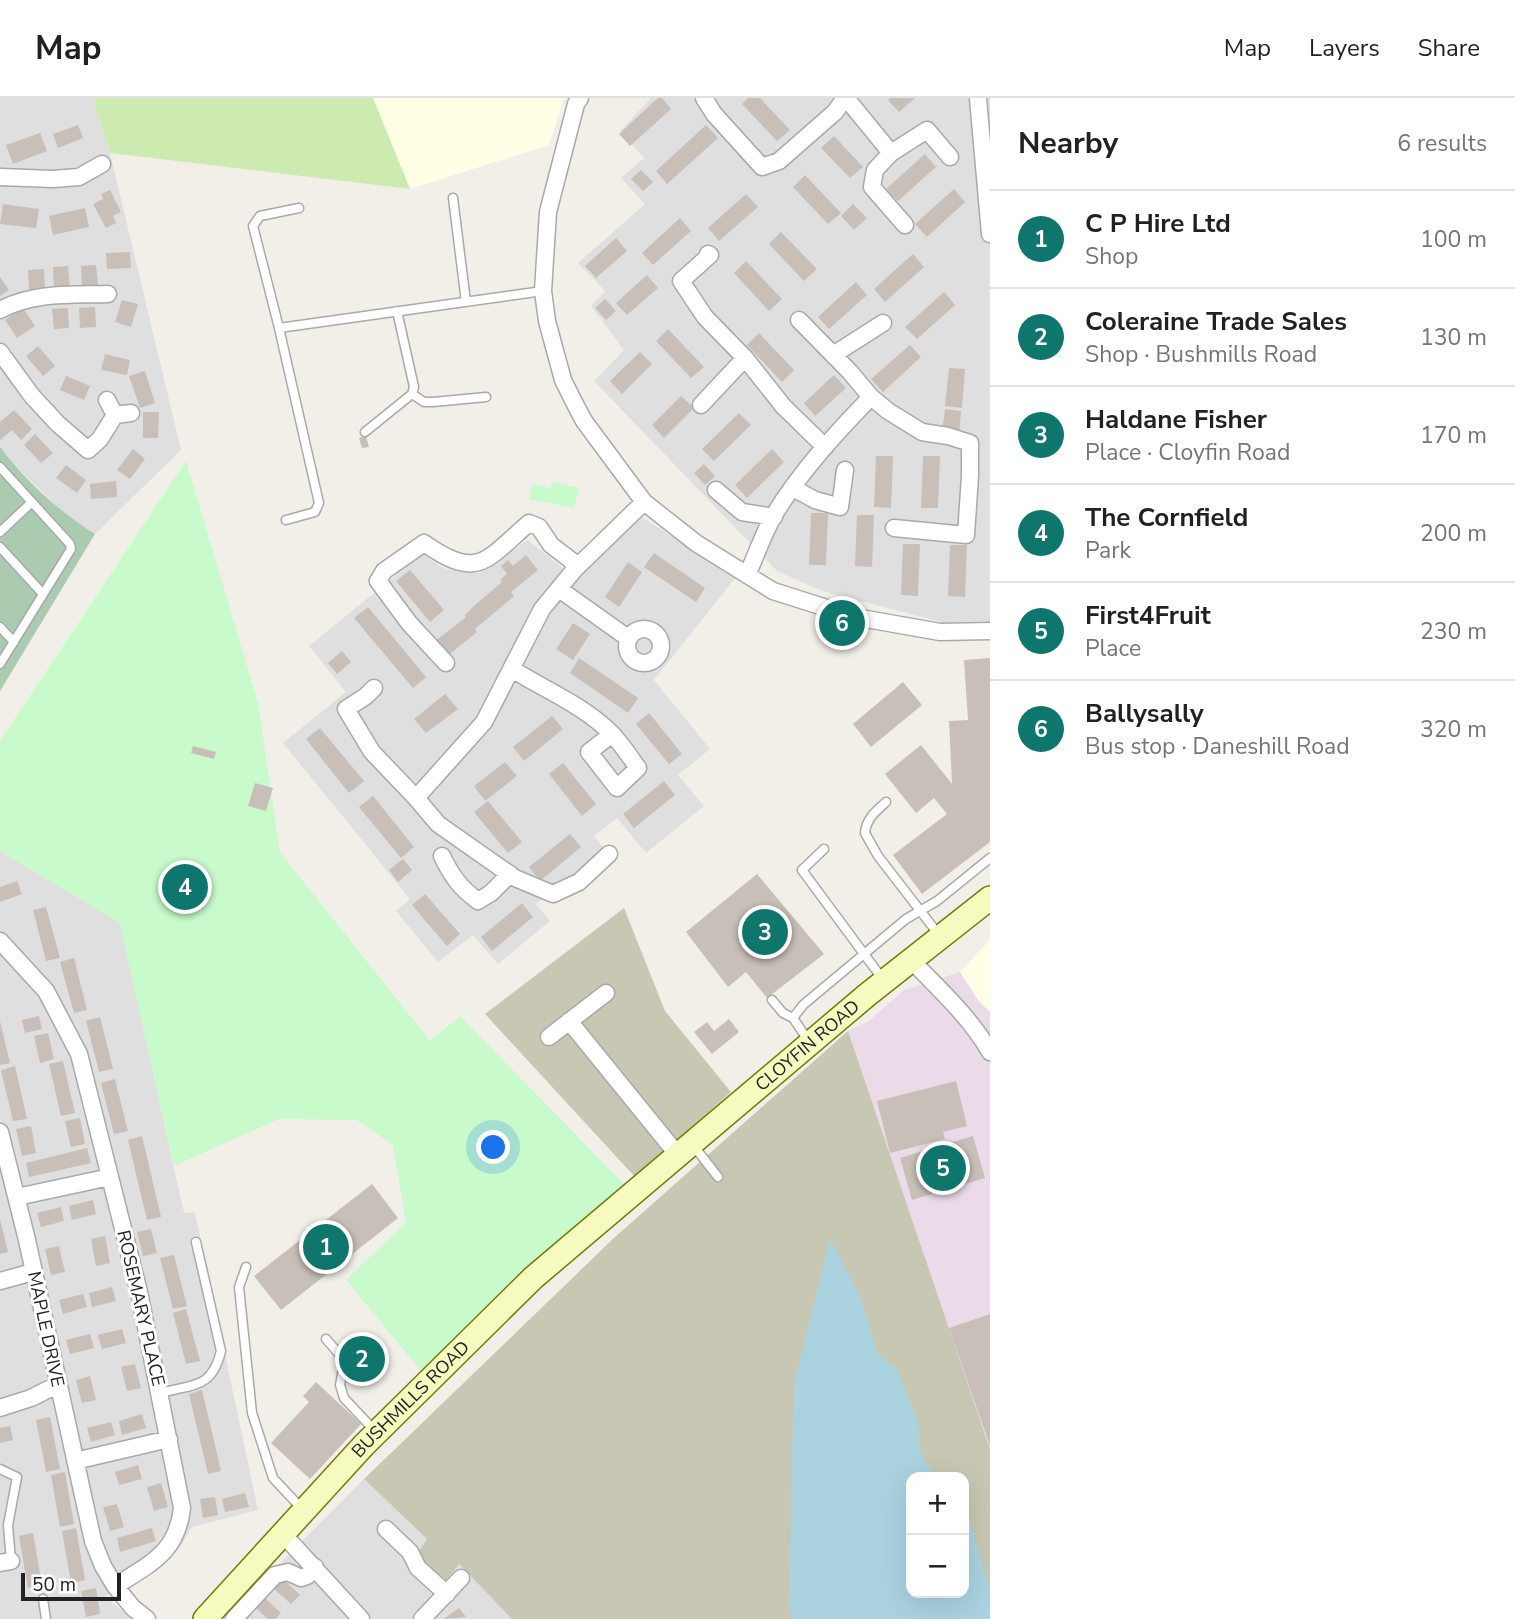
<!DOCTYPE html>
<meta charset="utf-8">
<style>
body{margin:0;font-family:"Nunito Sans",sans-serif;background:#f2f2f2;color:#202124}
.controls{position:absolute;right:21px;bottom:21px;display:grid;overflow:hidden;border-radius:14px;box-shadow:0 7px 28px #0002}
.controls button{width:63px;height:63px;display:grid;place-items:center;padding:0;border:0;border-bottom:2px solid #e0e0e0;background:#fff;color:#202124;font:35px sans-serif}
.scale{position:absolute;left:21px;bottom:18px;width:100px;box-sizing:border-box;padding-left:7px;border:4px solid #222;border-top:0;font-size:19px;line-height:24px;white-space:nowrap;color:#222;-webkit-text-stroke:5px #fff;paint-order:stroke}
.you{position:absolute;left:494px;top:1050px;width:24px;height:24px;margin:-18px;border:5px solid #fff;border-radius:50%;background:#1a73e8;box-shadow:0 0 0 10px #1a73e833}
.badge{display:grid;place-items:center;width:46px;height:46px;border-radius:50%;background:#0f766e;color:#fff;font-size:23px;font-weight:700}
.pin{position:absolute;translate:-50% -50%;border:4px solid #fff;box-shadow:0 2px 7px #0006}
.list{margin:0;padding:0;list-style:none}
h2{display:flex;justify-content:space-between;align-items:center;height:91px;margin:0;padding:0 28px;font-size:30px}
h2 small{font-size:23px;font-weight:400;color:#757577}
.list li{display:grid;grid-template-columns:46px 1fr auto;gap:21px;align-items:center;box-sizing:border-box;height:98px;padding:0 28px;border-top:2px solid #e0e0e0}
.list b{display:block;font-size:26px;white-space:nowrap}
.list p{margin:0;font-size:23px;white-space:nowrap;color:#757577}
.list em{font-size:23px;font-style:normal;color:#757577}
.map{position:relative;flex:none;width:990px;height:1521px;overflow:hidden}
header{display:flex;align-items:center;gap:42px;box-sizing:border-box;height:98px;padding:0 35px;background:#fff;border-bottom:2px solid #e0e0e0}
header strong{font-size:33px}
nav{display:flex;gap:38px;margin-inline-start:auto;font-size:24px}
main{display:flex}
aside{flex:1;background:#fff}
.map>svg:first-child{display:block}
.residential{fill:#e0dfdf}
.industrial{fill:#ebdbe8}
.education{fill:#ffffe5}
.construction{fill:#c7c7b4;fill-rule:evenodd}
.grass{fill:#cdebb0}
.cemetery{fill:#aacbaf}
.park{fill:#c8facc}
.water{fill:#aad3df}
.building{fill:#c7bfb8}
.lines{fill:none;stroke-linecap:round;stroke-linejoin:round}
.service-casing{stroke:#a9a9a9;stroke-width:11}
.minor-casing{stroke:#a9a9a9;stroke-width:19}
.secondary-casing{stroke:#707d05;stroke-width:26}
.service{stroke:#fff;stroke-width:8}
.minor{stroke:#fff;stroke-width:16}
.secondary{stroke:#f7fabf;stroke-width:23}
.labels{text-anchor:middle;stroke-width:6;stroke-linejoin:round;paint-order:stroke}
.street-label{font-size:18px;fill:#222;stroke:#fff}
</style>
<header>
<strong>Map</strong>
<nav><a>Map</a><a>Layers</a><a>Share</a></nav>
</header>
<main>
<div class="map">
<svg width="990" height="1521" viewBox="0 0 990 1521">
<rect width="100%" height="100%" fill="#f2efe9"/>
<path class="residential" d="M0 0H93L110 55 181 352 95 436 65 416 13 366 0 349Z
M651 0H990V526L984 523 945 525 822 493 777 473 594 283 624 252 591 208 605 193 578 165 645 106 621 80 644 60 620 33Z
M640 418 736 479 654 582 710 651 678 677 704 708 646 755 617 720 594 738 604 751 536 806 550 823 498 866 473 837 438 864 396 813 410 801 283 645 346 594 309 548 422 456 443 470 460 474 479 475 528 442 575 480Z
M0 753 120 824 184 1115 195 1114 258 1412 192 1429 179 1451 149 1476 105 1498 131 1521H0Z
M364 1381 427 1441 459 1466 512 1521H225Z"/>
<path class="industrial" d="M960 874 990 914V1351L848 933 869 923 904 892Z"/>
<path class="education" d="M373 0H564L549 47 410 91Z
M990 842V914L978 902 960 874Z"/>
<path class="construction" d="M624 810 665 913 731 994 635 1079 485 916Z
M848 933 990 1351V1521H512L459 1466 446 1482 423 1464 417 1456 427 1441 364 1381 615 1139ZM911 1379H964V1495H911Z"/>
<path class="grass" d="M93 0H373L410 91 110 55Z"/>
<path class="cemetery" d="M0 349C26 384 59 413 95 436L0 593Z"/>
<path class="park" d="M186 363 258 605 280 754 430 943 460 918 625 1087 421 1273 346 1182 406 1124 393 1047 357 1022 279 1021 174 1068 120 825 0 753V643Z
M552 384 579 390 574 410 529 401 532 386 550 390Z"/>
<path class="water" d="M830 1141 862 1202 877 1254 897 1272 917 1321 921 1355 935 1379H911V1495H964V1413L968 1416 990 1494V1521H793L789 1507 794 1287Z"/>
<path class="building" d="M658 0H662L671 11 630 48 619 36Z
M748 0H760L790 32 777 43 742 6Z
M890 0H915L899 14 888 2Z
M78 27 83 40 58 50 53 36Z
M706 27 718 40 667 86 656 73Z
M40 35 47 53 13 66 6 47Z
M834 38 863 69 850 80 821 50Z
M925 56 936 69 898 103 886 91Z
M641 72 653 84 643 93 631 81Z
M805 77 841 115 828 126 793 89Z
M954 91 965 104 927 139 915 126Z
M110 92 121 114 113 118 116 125 106 130 93 106 103 101 101 96Z
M746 96 758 109 719 143 708 130Z
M3 106 39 111 36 130 0 126Z
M853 106 867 120 854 132 841 118Z
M85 110 89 129 53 137 49 118Z
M680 120 691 133 653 167 642 155Z
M781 134 817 171 804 183 769 146Z
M616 140 627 153 596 180 585 168Z
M130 154 131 170 107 171 106 155Z
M913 156 924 169 885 204 874 191Z
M746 163 782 201 769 213 734 175Z
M96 167 98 187 82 188 81 168Z
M68 168 70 189 54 190 53 169Z
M44 171 45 191 29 192 28 172Z
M647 177 658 190 627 217 616 205Z
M0 179 9 192 0 198Z
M856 184 867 197 829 231 818 219Z
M944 194 955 207 917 241 905 229Z
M605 201 616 213 606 222 595 210Z
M122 202 138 206 131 229 115 224Z
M95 209 96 229 80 230 79 210Z
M23 210 35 228 17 240 5 222Z
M68 210 69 230 54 231 52 211Z
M668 231 704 269 691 280 656 243Z
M759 235 794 272 782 284 747 247Z
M910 247 921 259 883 294 871 281Z
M38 248 55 268 43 278 26 258Z
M640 254 652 266 622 296 610 283Z
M105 256 130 262 127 277 101 272Z
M949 270 965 271 962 310 945 308Z
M145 273 155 305 140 310 129 278Z
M834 277 846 290 815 318 804 305Z
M66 278 90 288 84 302 60 292Z
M681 298 694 310 664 340 652 327Z
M945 311 961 313 959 336 942 335Z
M14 312 32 331 21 342 12 332 0 342V324Z
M143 314H159L158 340H143Z
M739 315 751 327 714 363 702 351Z
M35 336 53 355 41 365 24 347Z
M366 338 369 349 362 350 359 340Z
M133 351 145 361 130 381 117 372Z
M772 351 784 364 747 400 735 387Z
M876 358H893L891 410 874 409Z
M923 358H940L938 410H921Z
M704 366 715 378 705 387 694 375Z
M66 367 86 382 77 395 56 380Z
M116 383 117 399 91 401 90 386Z
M811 415H828L826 467H809Z
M857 417H874L872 469 855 468Z
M903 446H920L918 498 901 497Z
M950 447H967L965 499 948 498Z
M654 455 705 490 696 504 644 469Z
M526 457 538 472 511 494 514 498 475 531 477 534 446 559 434 544 466 519 465 517 475 507 502 484 500 482 507 476 501 468 508 462 513 468Z
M628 464 642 474 619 509 605 499Z
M410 472 444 512 430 524 396 483Z
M368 509 426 579 413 590 354 520Z
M573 525 590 536 573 562 556 551Z
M342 553 351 564 337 576 328 565Z
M579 560 638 600 628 615 570 575Z
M990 560V744L922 796 893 757 947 716 934 700 916 715 885 676 921 647 952 686 949 623 968 622 964 562Z
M903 584 922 607 871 649 853 626Z
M445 596 458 611 426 635 414 621Z
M649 615 682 656 669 666 636 626Z
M552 618 563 631 524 663 513 649Z
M320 630 364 683 349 695 306 641Z
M193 648 216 654 214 661 191 655Z
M505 664 517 678 485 703 474 688Z
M563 665 596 706 582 718 549 676Z
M664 683 675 697 634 730 623 716Z
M255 685 273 690 266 713 248 708Z
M373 698 414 749 401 760 359 709Z
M488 703 522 744 508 755 474 714Z
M570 736 581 749 540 783 529 769Z
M403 761 412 772 398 784 389 772Z
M757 776 824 856 767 900 746 874 728 889 686 834Z
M17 783 22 796 0 804V789Z
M425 796 460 836 447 848 412 807Z
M522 805 533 819 492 853 481 839Z
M46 809 60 860 46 863 33 812Z
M74 860 87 912 74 915 60 864Z
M39 918 42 931 25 935 22 922Z
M100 919 113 971 99 974 86 923Z
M729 921 739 934 712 956 694 934 707 924 714 933Z
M0 923 10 965 0 967Z
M48 935 54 961 40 965 34 938Z
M63 963 75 1015 61 1018 49 966Z
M15 968 27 1021 13 1023 1 972Z
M115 981 128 1033 114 1036 101 985Z
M956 983 967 1028 943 1034 945 1041 890 1055 877 1003Z
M80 1020 85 1046 71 1049 65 1023Z
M31 1028 36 1055 22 1058 16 1031Z
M142 1038 161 1119 147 1122 128 1042Z
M973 1038 985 1080 912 1102 900 1060Z
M87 1050 91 1065 29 1079 26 1065Z
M372 1086 398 1120 281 1212 254 1178Z
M93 1102 96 1116 72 1122 69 1108Z
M61 1109 64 1123 41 1129 37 1115Z
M0 1121 8 1154 0 1156Z
M151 1131 157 1155 143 1158 137 1134Z
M105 1138 110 1165 96 1168 91 1141Z
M59 1148 65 1174 51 1177 45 1151Z
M174 1157 187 1208 173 1211 160 1160Z
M112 1189 116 1203 92 1209 89 1195Z
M83 1196 87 1209 63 1216 59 1202Z
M186 1211 200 1263 186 1266 173 1215Z
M990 1216V1348L949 1230Z
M122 1231 126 1245 102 1251 98 1237Z
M90 1236 94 1250 70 1256 66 1242Z
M135 1266 141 1290 127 1293 121 1269Z
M90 1278 96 1302 82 1305 76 1282Z
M316 1284 361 1326 310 1381 271 1345 309 1304 303 1298Z
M202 1292 221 1373 208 1376 189 1296Z
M142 1316 146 1330 122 1337 119 1323Z
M50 1319 60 1371 46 1374 36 1322Z
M111 1324 115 1337 91 1344 87 1330Z
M10 1328 13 1342 0 1345V1330Z
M138 1367 142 1381 119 1387 115 1374Z
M65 1374 74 1426 60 1429 51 1377Z
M161 1385 168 1409 154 1413 147 1389Z
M245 1395 249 1409 225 1414 222 1401Z
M215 1399 218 1417 203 1420 200 1401Z
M117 1406 124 1429 110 1433 103 1409Z
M76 1430 85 1482 71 1485 62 1433Z
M152 1430 156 1443 120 1454 117 1440Z
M33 1435 42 1487 28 1490 19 1438Z
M283 1481 300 1497 291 1506 274 1491Z
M96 1490 100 1516 86 1519 81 1493Z
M264 1499 281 1515 275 1521H268L255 1509Z
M459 1510 466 1519 443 1521Z"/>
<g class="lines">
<defs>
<path id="service" d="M453 100 466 204
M279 230 543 193
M412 296 424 304H433L486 299
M365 334 412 296 414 289 397 213
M0 369 70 446 71 451 0 566
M286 422 315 414 319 405 279 230 253 128 260 118 299 110
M0 434 32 404
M0 449 43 496
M0 529 14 544
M886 704C876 713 866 721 865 735L878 758 939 837
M824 751 802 772 884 883
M772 902 783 915 793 920 808 942
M793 920 803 907 906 821 937 803 990 760
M693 1047 718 1079
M246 1169 239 1189 252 1315 273 1380 303 1412
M326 1241 340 1257 344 1266 340 1287 344 1300 374 1332
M160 1295C193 1286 212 1291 221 1253L196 1144
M0 1371 17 1379 8 1427 11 1463
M43 1501 46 1521"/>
<path id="minor" d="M580 0 576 6 548 114 543 193 547 223 563 282 575 306 584 323 644 404 696 445 773 493 855 519 940 534 990 533
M704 0 714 16 762 69 779 63 835 14 845 0
M846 0 891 55
M978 0 990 136
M0 79 53 81 79 79 102 66
M905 127 872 89 875 72 891 55 927 32 950 59
M708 156 710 157 681 183 705 219 745 260 783 308 825 349
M0 212C33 194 71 197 108 196
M799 222 850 274 871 299
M0 254 32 298 58 326 88 352 100 341 115 317
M833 257 883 225
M107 302 115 317 131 315
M701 307 745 260
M793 390 815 402 840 409 845 372
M716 392 742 414 774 419
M747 477C756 458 763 436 774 417 800 374 836 335 871 299L888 313 922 334 948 338 970 345V378L966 437 894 430
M559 491 628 540
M627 548a17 17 0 1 1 34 0a17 17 0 1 1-34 0Z
M446 565 409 525 378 483 384 473 424 445C478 483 485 463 529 425L539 429 551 447 572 463 575 471
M512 571C545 592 583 607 611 635 621 645 630 659 638 670L617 690 589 654 612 636
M374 590 366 598 346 611 372 654 416 700 438 726 515 780 553 796 579 784 609 756
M416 700 484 624 542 511 575 471 644 404
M442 758C451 777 460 790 478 803L491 795 510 776
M0 843 46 893 79 956 139 1194 182 1410C177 1455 150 1466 115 1488L133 1510 147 1521
M911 862C939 891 970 919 990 954
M569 923 677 1056
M549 939 606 895
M0 1034 27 1142 93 1443 103 1468 115 1488
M17 1099 110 1079
M0 1183 33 1174
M0 1310 31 1300 57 1287
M75 1363 169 1341
M386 1431 410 1454 418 1470 447 1496
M282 1435 361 1521
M0 1465 11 1463
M234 1521 275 1477 288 1474 301 1480 307 1478 315 1469
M422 1521 461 1480"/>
<g id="secondary">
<path id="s1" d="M205 1521 364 1347 533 1180 867 897 990 800"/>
</g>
</defs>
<use href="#service" class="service-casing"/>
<use href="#minor" class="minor-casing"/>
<use href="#secondary" class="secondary-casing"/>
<use href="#service" class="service"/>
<use href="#minor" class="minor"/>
<use href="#secondary" class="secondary"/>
</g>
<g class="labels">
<g class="street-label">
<text dy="6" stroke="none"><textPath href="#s1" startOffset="833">CLOYFIN ROAD</textPath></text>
<text transform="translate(141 1210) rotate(77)" y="6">ROSEMARY PLACE</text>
<text transform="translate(46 1231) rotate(78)" y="6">MAPLE DRIVE</text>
<text dy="6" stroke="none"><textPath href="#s1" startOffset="301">BUSHMILLS ROAD</textPath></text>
</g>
</g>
</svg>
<div class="controls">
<button>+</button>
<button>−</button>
</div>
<div class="scale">50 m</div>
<div class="you"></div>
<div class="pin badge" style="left:326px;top:1149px">1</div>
<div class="pin badge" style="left:362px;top:1261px">2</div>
<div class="pin badge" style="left:765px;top:834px">3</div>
<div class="pin badge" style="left:185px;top:789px">4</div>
<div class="pin badge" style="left:943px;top:1070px">5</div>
<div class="pin badge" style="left:842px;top:525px">6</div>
</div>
<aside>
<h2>Nearby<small>6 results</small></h2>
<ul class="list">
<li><span class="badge">1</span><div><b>C P Hire Ltd</b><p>Shop</p></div><em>100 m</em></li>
<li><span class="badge">2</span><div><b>Coleraine Trade Sales</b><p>Shop · Bushmills Road</p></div><em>130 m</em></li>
<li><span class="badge">3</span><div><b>Haldane Fisher</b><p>Place · Cloyfin Road</p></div><em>170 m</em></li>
<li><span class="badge">4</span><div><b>The Cornfield</b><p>Park</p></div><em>200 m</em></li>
<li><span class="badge">5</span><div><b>First4Fruit</b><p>Place</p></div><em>230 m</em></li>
<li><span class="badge">6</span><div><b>Ballysally</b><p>Bus stop · Daneshill Road</p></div><em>320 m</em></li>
</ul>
</aside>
</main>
